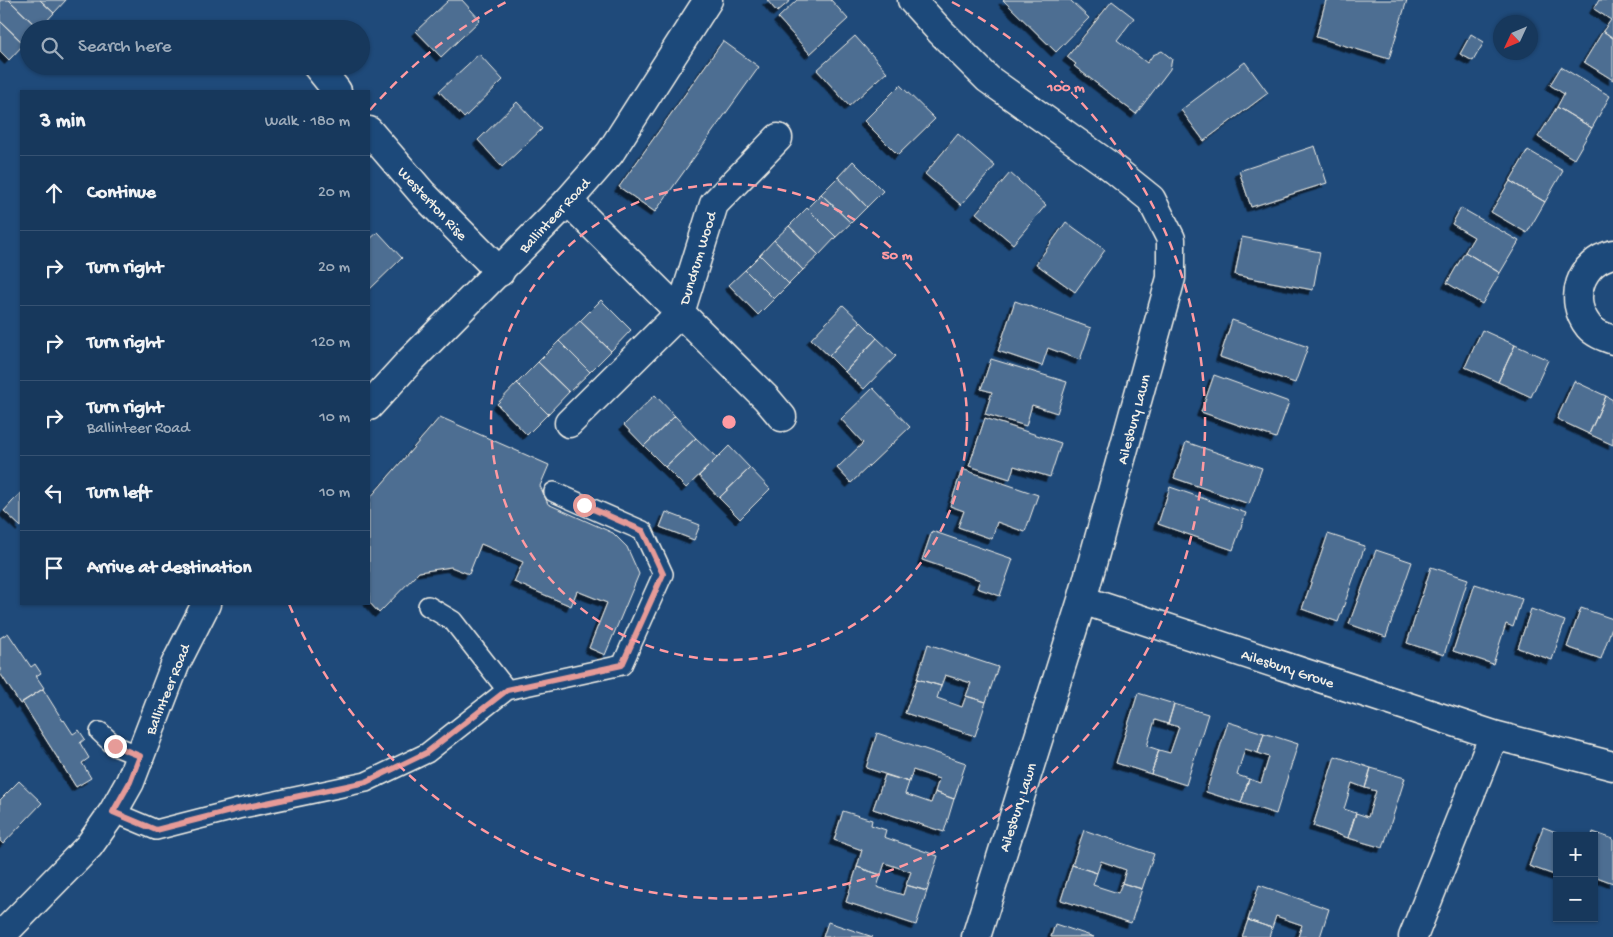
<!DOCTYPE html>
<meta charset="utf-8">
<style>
body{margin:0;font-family:"Gochi Hand",sans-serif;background:#244365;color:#f1f3f6}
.controls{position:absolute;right:15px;bottom:15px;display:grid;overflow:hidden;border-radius:0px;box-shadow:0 1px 4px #0004}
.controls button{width:45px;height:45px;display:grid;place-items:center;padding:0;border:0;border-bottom:1px solid #365272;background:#17385c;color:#f1f3f6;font:25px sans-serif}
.compass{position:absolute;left:1493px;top:15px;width:45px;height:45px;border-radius:50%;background:#17385c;box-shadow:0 1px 4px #0004;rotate:226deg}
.stop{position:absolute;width:15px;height:15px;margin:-11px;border:4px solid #e69b98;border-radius:50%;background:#fff}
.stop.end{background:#e69b98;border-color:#fff;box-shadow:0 1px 5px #0008}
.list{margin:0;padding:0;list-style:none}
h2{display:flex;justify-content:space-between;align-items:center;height:65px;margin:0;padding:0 20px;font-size:21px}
h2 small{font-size:16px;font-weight:400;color:#9eacbb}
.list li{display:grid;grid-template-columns:32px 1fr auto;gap:15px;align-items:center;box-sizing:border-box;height:75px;padding:0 20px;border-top:1px solid #365272}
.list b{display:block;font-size:19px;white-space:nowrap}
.list p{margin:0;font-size:16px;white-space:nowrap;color:#9eacbb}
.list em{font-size:16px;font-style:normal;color:#9eacbb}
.icon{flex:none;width:28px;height:28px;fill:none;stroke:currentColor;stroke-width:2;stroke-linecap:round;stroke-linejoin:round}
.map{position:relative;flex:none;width:1613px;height:937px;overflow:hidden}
.search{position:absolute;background:#17385c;box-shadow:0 1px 4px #0004;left:20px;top:20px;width:350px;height:55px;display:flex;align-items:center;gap:12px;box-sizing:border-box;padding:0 18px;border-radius:28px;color:#9eacbb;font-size:19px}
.panel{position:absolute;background:#17385c;box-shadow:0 1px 4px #0004;left:20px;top:90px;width:350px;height:515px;border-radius:0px}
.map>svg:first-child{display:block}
.building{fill:#4d6e92;stroke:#f4f1e8;filter:url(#shadow)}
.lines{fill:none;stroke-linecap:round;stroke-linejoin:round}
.service-casing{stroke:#f4f1e8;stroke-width:22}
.minor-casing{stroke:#f4f1e8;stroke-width:31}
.tertiary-casing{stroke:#f4f1e8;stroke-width:31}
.service{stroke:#1f4a7a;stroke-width:19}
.minor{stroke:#1f4a7a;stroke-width:28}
.tertiary{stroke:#1f4a7a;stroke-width:28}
.route{stroke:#e69b98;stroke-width:6}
.ring{fill:none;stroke:#ff9aa2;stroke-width:2.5;stroke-dasharray:9 6}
.labels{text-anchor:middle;stroke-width:5;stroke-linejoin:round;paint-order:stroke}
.street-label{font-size:15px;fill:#f4f1e8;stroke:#1f4a7a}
.centre{fill:#ff9aa2;stroke:#1f4a7a;stroke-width:2.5}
.ring-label{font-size:15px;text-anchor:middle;font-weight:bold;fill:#ff9aa2;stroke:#1f4a7a;stroke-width:5;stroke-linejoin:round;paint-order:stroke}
</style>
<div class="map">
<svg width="1613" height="937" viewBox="0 0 1613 937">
<defs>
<filter id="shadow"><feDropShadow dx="-4.5" dy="4.5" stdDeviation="0" flood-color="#0009"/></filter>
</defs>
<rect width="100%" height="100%" fill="#1f4a7a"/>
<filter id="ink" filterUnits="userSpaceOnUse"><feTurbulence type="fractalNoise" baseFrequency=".02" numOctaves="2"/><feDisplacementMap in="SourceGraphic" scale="10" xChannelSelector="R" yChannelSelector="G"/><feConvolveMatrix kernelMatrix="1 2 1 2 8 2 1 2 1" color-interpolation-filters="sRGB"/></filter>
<g filter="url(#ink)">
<path class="building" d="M0 0H9L39 29H29V39L24 44 0 21Z
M9 0H40L54 13 39 29Z
M40 0H66L54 13Z
M449 0H462L480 20 441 57 416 31Z
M767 0H791L777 12Z
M797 0H831L848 19 810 54 778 18Z
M1003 0H1070L1089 18 1056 52Z
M1326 0H1407L1389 59 1316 37Z
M1599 0H1613V38L1603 31 1611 20 1594 9Z
M1112 1 1134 18 1117 40 1147 63 1153 55 1162 51 1172 59 1170 69 1136 114 1074 66 1076 64 1067 57Z
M0 21 24 44 9 60 0 51Z
M1603 31 1613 38V80L1584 62Z
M1471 34 1484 42 1473 61 1460 54Z
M855 36 887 72 849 106 817 70Z
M723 41 759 67 655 212 619 187Z
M479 54 503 80 464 118 439 91Z
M1245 62 1268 93 1204 141 1181 110Z
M1561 67 1610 96 1592 128 1557 107 1564 94 1550 85Z
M900 85 935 119 898 155 864 121Z
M517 102 542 129 502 167 478 140Z
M1557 107 1592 128 1574 159 1538 137Z
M958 134 995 166 961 205 925 174Z
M1315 146 1327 183 1251 207 1239 171Z
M1528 150 1563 171 1545 202 1510 181Z
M853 161 883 191 867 207 838 177Z
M1010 173 1046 205 1013 244 976 213Z
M838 177 867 207 851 223 821 194Z
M1510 181 1545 202 1527 233 1491 212Z
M821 194 851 223 836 237 807 208Z
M807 208 836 237 819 255 789 226Z
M1461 208 1519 241 1500 273 1465 252 1474 237 1452 224Z
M1066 222 1105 250 1075 292 1036 264Z
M789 226 819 255 803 270 774 240Z
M378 232 402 258 369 290V240Z
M1242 237 1320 252 1313 290 1235 275Z
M774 240 803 270 789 284 760 255Z
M1465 252 1500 273 1482 304 1447 283Z
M760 255 789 284 774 299 745 270Z
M745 270 774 299 758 315 729 285Z
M601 300 631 330 611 351 580 321Z
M1015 301 1091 328 1080 360 1048 348 1042 366 998 351Z
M843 305 861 322 829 356 811 339Z
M1232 320 1308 347 1295 383 1220 357Z
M580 321 611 351 590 372 559 341Z
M861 322 877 338 845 372 829 356Z
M1482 330 1515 345 1498 382 1465 367Z
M877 338 896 356 864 389 845 372Z
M559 341 590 372 569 392 538 362Z
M1515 345 1548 360 1531 397 1498 382Z
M991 359 1067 382 1057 413 1032 405 1026 426 985 414 992 392 981 389Z
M538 362 569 392 548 414 517 383Z
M1214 375 1289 402 1276 438 1201 412Z
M1574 381 1606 396 1589 434 1557 419Z
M517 383 548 414 527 435 497 404Z
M873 388 910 427 851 483 837 468 863 443 841 419Z
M655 395 675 416 644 446 624 425Z
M1606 396 1613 400V445L1589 434Z
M675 416 696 438 665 467 644 446Z
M440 417 549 465 540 486 548 504 613 533 627 547 639 574 605 655 589 648 607 603 577 591 571 606 514 582 523 562 481 544 469 574 451 567 419 572 379 613 369 602V499Z
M985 418 1061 443 1050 477 1014 466 1010 479 969 466Z
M696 438 717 458 686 488 665 467Z
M1186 442 1262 468 1249 504 1174 478Z
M729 446 750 468 719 498 699 476Z
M750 468 770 489 740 519 719 498Z
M962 469 1038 495 1025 532 997 522 992 539 958 527 964 511 950 506Z
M1170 487 1246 513 1233 550 1158 524Z
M21 492V527L4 511Z
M666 512 700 525 694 540 660 527Z
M932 531 1013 559 1000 596 977 588 980 580 922 560Z
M1328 534 1365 546 1338 622 1302 609Z
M1376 550 1412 562 1386 637 1349 624Z
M1431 567 1468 579 1444 655 1407 643Z
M1475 584 1522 599 1513 627 1506 624 1493 664 1453 651Z
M1581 608 1613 619V624L1601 659 1567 647Z
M1531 609 1565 621 1552 660 1518 648Z
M8 633 31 667 35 664 41 673 36 676 44 688 20 704 0 673V638Z
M928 644 998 667 986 702 966 696 971 683 945 675 941 686 917 679Z
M917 679 941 686 937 698 962 707 966 696 986 702 975 736 905 713Z
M43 689 63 721 64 720 73 734 79 730 85 739 80 743 89 758 82 763 91 778 76 787 22 702Z
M1138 693 1174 704 1168 724 1155 720 1147 746 1159 750 1151 774 1116 763Z
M1174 704 1208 714 1186 785 1151 774 1159 750 1170 753 1179 727 1168 724Z
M1228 722 1264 733 1258 753 1245 749 1237 775 1249 779 1241 803 1206 792Z
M877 733 966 763 954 799 935 792 939 779 913 770 909 782 866 768Z
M1264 733 1298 744 1276 814 1241 803 1249 779 1261 783 1269 757 1258 753Z
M1335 756 1371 768 1365 788 1352 783 1344 809 1356 813 1348 838 1313 826Z
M1371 768 1405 778 1383 848 1348 838 1356 813 1368 817 1376 791 1365 788Z
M885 775 909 782 905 794 931 803 935 792 954 799 944 832 873 809Z
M19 781 42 803 3 844 0 841V800Z
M843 811 872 820 871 825 886 830 884 837 938 856 927 891 906 885 911 872 885 863 881 875 857 867 862 850 834 840Z
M1543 827 1566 836H1557V876L1529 866Z
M1084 830 1154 854 1142 889 1122 883 1126 870 1101 861 1097 873 1072 865Z
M1593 832 1613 839V883L1594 876V836H1592Z
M1072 865 1097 873 1093 885 1118 893 1122 883 1142 889 1131 923 1061 900Z
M857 867 881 875 877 887 903 895 906 885 927 891 916 925 846 902Z
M1259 885 1329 909 1320 937H1298L1302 925 1276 916 1272 928 1248 920Z
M1248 920 1272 928 1269 937H1242Z
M828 922 873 937H823Z
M1055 924 1094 937H1051Z"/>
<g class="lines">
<defs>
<path id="service" d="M428 606 453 621 507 690
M100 732 115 746 140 756
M113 812 156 830 238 809 366 782 427 753 507 690 622 665 663 574 643 531 554 492"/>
<path id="minor" d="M912 0 941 32 988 79 1110 166 1151 199 1171 239V278L1082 600 976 937
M317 66 337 91
M369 131 423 194 500 272
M568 201 766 398 782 417
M1613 254C1580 262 1567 300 1589 327 1595 334 1605 337 1613 340
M569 423 680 313 714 204 778 138
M1082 600 1494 735 1613 766
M1413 937 1494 735"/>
<path id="tertiary" d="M369 406 410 361 568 201 610 153 708 0
M0 937 89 846 113 812 130 782 175 665 206 604"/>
</defs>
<use href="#service" class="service-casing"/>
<use href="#minor" class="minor-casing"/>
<use href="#tertiary" class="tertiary-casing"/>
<use href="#service" class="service"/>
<use href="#minor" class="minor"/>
<use href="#tertiary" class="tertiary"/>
</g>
</g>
<g class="lines" filter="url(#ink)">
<path class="route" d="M115 746 140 756 130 782 113 812 156 830 238 809 366 782 426 753 507 690 622 665 663 574 643 531 584 505"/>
</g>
<g class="ring">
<circle cx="729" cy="422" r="238"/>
<path d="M370 110A476 476 0 0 1 506 2M952 2A476 476 0 1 1 289 604"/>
</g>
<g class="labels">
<g class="street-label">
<text transform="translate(433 203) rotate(47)" y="5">Westerton Rise</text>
<text transform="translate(554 215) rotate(-47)" y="5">Ballinteer Road</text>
<text transform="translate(697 258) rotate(-73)" y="5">Dundrum Wood</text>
<text transform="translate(1133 419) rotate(-75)" y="5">Ailesbury Lawn</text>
<text transform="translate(1288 668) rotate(18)" y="5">Ailesbury Grove</text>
<text transform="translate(167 689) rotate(-68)" y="5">Ballinteer Road</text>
<text transform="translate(1017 807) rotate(-72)" y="5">Ailesbury Lawn</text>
</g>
</g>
<circle cx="729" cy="422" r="8" class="centre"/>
<g class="ring-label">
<text x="1066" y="91">100 m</text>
<text x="897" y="259">50 m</text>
</g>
</svg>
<div class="controls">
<button>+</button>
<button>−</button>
</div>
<svg class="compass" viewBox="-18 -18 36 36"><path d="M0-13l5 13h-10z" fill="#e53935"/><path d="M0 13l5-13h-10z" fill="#9eacbb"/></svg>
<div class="stop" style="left:584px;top:505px"></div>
<div class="stop end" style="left:115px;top:746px"></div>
<div class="search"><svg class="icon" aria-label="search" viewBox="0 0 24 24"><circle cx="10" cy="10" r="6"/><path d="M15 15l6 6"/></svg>Search here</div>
<section class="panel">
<h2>3 min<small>Walk · 180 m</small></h2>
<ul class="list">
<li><svg class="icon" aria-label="ahead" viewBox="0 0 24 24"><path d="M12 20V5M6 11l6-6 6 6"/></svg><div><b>Continue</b></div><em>20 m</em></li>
<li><svg class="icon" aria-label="right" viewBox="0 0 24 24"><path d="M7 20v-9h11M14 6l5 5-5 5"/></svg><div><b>Turn right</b></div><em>20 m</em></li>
<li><svg class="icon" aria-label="right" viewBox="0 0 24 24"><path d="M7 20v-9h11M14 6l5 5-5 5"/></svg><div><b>Turn right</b></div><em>120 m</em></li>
<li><svg class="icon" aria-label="right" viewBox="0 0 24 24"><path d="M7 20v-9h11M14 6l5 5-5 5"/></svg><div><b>Turn right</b><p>Ballinteer Road</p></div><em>10 m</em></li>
<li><svg class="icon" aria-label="left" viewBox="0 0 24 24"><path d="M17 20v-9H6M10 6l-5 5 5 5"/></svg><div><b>Turn left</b></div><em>10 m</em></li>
<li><svg class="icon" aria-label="arrive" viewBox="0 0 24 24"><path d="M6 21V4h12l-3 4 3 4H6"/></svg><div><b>Arrive at destination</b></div></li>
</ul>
</section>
</div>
